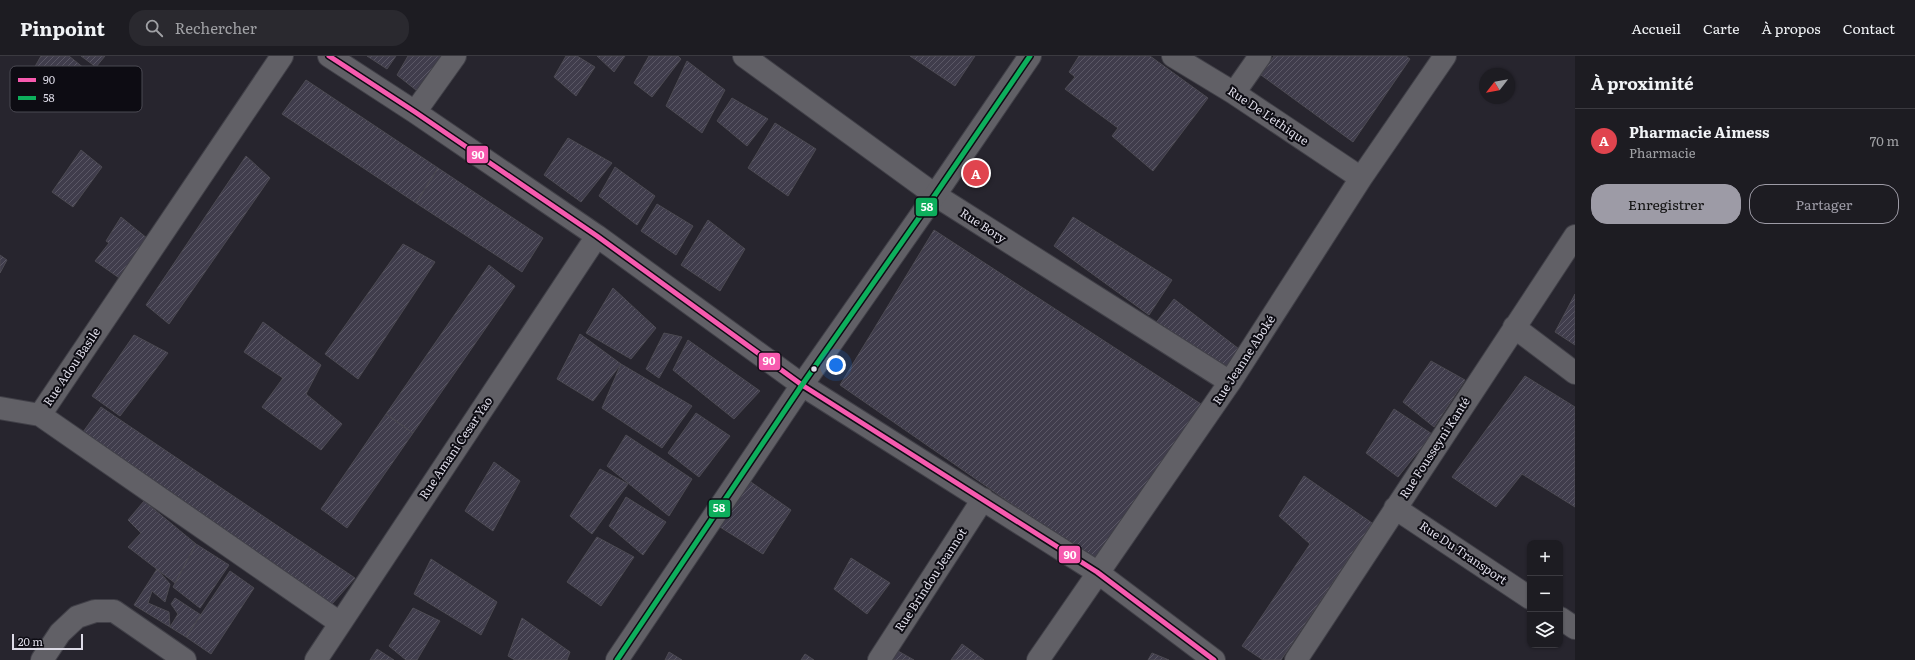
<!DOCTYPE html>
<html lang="fr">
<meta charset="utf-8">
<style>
body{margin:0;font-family:Literata,serif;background:#2a292f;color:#f1f3f6}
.controls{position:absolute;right:12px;bottom:12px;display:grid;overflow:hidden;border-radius:8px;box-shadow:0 1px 3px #0004}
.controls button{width:36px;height:36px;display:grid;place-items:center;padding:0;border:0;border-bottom:1px solid #3b3a40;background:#1d1c22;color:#f1f3f6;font:20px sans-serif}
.compass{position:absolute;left:1479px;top:12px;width:36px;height:36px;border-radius:50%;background:#1d1c22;box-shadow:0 1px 3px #0004;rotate:239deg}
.scale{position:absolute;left:12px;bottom:10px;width:71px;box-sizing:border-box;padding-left:4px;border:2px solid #dddbe7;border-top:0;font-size:11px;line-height:14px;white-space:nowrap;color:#dddbe7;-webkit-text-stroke:3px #0d0c13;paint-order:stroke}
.you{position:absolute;left:836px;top:309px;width:14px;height:14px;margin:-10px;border:3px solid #fff;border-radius:50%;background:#1a73e8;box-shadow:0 0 0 6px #1a73e833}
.badge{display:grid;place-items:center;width:26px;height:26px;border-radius:50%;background:#9d9ba6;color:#fff;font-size:13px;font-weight:700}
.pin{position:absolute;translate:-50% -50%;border:2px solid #fff;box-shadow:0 1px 4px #0006}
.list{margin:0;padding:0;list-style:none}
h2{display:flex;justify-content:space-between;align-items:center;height:52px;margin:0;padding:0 16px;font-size:17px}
h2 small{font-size:13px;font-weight:400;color:#a0a1a5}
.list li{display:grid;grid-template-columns:26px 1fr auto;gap:12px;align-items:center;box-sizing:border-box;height:64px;padding:0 16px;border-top:1px solid #3b3a40}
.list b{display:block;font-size:15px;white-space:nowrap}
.list p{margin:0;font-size:13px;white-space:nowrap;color:#a0a1a5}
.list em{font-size:13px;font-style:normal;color:#a0a1a5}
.actions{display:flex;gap:8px;padding:12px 16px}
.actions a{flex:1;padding:9px 0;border:1px solid #9d9ba6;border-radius:16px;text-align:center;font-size:14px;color:#9d9ba6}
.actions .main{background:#9d9ba6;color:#111}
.icon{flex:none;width:22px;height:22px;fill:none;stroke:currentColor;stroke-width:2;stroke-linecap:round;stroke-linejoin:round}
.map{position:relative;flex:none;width:1575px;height:604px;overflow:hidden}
header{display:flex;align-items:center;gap:24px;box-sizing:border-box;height:56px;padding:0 20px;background:#1d1c22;border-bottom:1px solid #3b3a40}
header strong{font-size:19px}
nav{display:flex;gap:22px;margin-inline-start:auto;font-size:14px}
.search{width:280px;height:36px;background:#2a292f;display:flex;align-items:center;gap:10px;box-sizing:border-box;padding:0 14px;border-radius:16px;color:#a0a1a5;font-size:15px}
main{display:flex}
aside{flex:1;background:#1d1c22}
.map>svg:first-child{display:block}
.building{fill:url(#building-hatch);stroke:#4c4a52}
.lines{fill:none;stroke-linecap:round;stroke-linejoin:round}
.street-casing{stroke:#414048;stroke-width:24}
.secondary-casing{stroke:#414048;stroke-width:24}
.street{stroke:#616066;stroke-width:22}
.secondary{stroke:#616066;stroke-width:22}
.bus-1-casing{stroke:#0d0c13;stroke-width:8}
.bus-2-casing{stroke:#0d0c13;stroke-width:8}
.bus-1{stroke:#f75aaf;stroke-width:5}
.bus-2{stroke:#0daf5c;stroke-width:5}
.bus-dot{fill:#dddbe7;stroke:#0d0c13;stroke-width:1.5}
.labels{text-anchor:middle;stroke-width:4;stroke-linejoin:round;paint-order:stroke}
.street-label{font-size:12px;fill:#dddbe7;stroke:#0d0c13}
.key{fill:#0d0c13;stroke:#4b4a53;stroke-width:1}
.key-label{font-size:11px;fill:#dddbe7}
.line-badge{stroke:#0d0c13;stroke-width:1.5}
.badge-label{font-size:11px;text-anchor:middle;font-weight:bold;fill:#fff}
</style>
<header>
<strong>Pinpoint</strong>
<div class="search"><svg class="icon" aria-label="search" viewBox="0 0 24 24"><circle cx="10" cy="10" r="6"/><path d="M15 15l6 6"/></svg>Rechercher</div>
<nav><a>Accueil</a><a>Carte</a><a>À propos</a><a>Contact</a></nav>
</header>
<main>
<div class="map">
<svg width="1575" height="604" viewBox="0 0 1575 604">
<defs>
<pattern id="building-hatch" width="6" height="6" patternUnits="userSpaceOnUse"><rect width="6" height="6" fill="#403d4c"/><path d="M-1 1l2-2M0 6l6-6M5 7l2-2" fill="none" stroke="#5b5866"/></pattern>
</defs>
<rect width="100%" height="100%" fill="#27252e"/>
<path class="building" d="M41 0H69L90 17 60 54 25 28Z
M81 0H105L96 11Z
M367 0H396L387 13Z
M408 0H447L421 38 397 19Z
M566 0H577L595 11 576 40 554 21Z
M597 0H625L614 16Z
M649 0H678L681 3 652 41 634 27Z
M910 0H975L955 30Z
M1079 0H1150L1208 42 1153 115 1112 80 1118 72 1065 33 1075 21 1069 16Z
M1274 0H1406L1410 3 1353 86 1261 19Z
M687 5 725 34 702 77 666 50Z
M306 24 438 112 416 147 282 58Z
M732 42 768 63 747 90 717 65Z
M775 67 816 93 788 140 748 112Z
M568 82 612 107 581 146 544 119Z
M81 94 102 111 73 151 52 136Z
M246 100 270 122 169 268 146 249Z
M615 111 655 140 637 169 599 140Z
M438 112 543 182 522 216 416 147Z
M657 148 693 170 676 199 641 175Z
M121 161 153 187 125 226 95 205 109 187 106 185Z
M1073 161 1172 224 1149 259 1054 190Z
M708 164 745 193 720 235 681 209Z
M934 174 1204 350 1093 504 840 329Z
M403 188 435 206 358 323 325 298Z
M0 199 7 204 0 217Z
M489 209 515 230 413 377 386 358Z
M613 232 656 272 631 303 586 277Z
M1575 238V289L1555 276Z
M1174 243 1239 293 1222 321 1152 272Z
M263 266 321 309 306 338 342 368 321 394 262 351 283 322 244 296Z
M664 277 682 281 659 322 646 313Z
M580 278 621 308 593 345 557 323Z
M134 279 168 297 120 360 92 340Z
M688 284 760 335 734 363 673 314Z
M1431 305 1465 324 1434 371 1403 346Z
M621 308 692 350 662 392 602 352Z
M1525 320 1575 351V451L1522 418 1496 451 1452 421Z
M101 351 355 522 332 548 83 376Z
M1394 353 1432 378 1398 421 1366 397Z
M696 357 730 380 699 421 668 397Z
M386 358 413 377 347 472 321 453Z
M626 379 692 423 669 460 607 410Z
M494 406 520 425 493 475 465 455Z
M600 413 628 428 592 478 570 460Z
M1304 420 1372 467 1281 604H1263L1242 590 1310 488 1279 460Z
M748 424 791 454 763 498 720 471Z
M626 441 666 466 643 499 609 470Z
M144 445 196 488 175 527 128 491 141 477 128 464Z
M597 481 634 501 601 550 567 526Z
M196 488 229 509 200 552 173 531Z
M851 502 890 527 867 558 834 533Z
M431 503 497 546 481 579 414 538Z
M157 513 170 528 165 546 152 535 148 547 169 556 170 571 134 549Z
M230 515 254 532 211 598 186 581Z
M175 542 201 559 186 581 170 571 178 558 171 548Z
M413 552 440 565 417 604H406L389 590Z
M522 562 570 596 567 604H515L508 600Z
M962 588 984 604H951Z
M377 593 394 604H370Z
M898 595 914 604H891Z
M669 596 682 604H665Z
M1152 597 1169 604H1148Z
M805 598 814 604H801Z"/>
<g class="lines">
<defs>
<path id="street" d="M282 0 40 359 340 567
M329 0 415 56 597 180 802 329 1097 516 1214 604
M744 0 935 139 1230 326
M1173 0 1234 37 1361 122
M1234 37 1260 0
M415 56 455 0
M1514 271 1575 317
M0 352 40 359
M1395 452 1530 542
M1560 562 1575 572
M42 604 60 577 77 561 95 555H114L185 604
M316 604 597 180
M879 604 983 443
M1038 604 1230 326 1361 122 1445 0
M1296 604 1575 180"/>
<path id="secondary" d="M617 604 802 329 935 139 1030 0"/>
</defs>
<use href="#street" class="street-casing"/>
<use href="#secondary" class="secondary-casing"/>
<use href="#street" class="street"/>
<use href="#secondary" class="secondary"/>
<defs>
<path id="bus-1" d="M329 0 415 56 597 180 802 329 1097 516 1214 604"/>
<path id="bus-2" d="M617 604 802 329 935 139 1030 0"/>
</defs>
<use href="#bus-1" class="bus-1-casing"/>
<use href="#bus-2" class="bus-2-casing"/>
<use href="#bus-1" class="bus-1"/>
<use href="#bus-2" class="bus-2"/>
</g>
<circle class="bus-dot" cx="814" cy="313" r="3.5"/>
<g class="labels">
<g class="street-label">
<text transform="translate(1268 60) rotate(34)" y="4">Rue De L'ethique</text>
<text transform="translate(983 170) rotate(33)" y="4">Rue Bory</text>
<text transform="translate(1244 304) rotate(-57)" y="4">Rue Jeanne Aboké</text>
<text transform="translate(72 311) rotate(-56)" y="4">Rue Adou Basile</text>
<text transform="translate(456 392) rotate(-56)" y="4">Rue Amani Cesar Yao</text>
<text transform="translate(1435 392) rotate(-57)" y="4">Rue Fousseyni Kanté</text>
<text transform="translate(1463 497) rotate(34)" y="4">Rue Du Transport</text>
<text transform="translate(931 524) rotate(-57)" y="4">Rue Brindou Jeannot</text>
</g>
</g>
<rect x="10" y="10" width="132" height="46" rx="6" class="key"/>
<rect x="18" y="22" width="18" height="4" fill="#f75aaf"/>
<rect x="18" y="40" width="18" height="4" fill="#0daf5c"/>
<g class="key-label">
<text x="43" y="28">90</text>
<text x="43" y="46">58</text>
</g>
<g class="line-badge">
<rect x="466" y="89" width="23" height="19" rx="4" fill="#f75aaf"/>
<rect x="915" y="141" width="23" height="20" rx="4" fill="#0daf5c"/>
<rect x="758" y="296" width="23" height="19" rx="4" fill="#f75aaf"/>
<rect x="708" y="443" width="23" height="19" rx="4" fill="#0daf5c"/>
<rect x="1058" y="489" width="23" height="19" rx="4" fill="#f75aaf"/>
</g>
<g class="badge-label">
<text x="478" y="103">90</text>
<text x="927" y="155">58</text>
<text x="769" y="309">90</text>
<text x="719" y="456">58</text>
<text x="1070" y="503">90</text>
</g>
</svg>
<div class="controls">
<button>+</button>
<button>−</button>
<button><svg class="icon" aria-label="layers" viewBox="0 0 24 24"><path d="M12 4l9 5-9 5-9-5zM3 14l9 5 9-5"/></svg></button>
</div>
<svg class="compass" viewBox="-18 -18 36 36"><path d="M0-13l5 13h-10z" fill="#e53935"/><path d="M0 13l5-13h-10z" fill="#a0a1a5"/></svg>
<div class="scale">20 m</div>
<div class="you"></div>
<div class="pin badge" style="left:976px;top:117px;background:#e0444e">A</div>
</div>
<aside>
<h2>À proximité<small></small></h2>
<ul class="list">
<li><span class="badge" style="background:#e0444e">A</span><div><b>Pharmacie Aimess</b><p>Pharmacie</p></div><em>70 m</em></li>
</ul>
<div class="actions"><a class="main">Enregistrer</a><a>Partager</a></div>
</aside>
</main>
